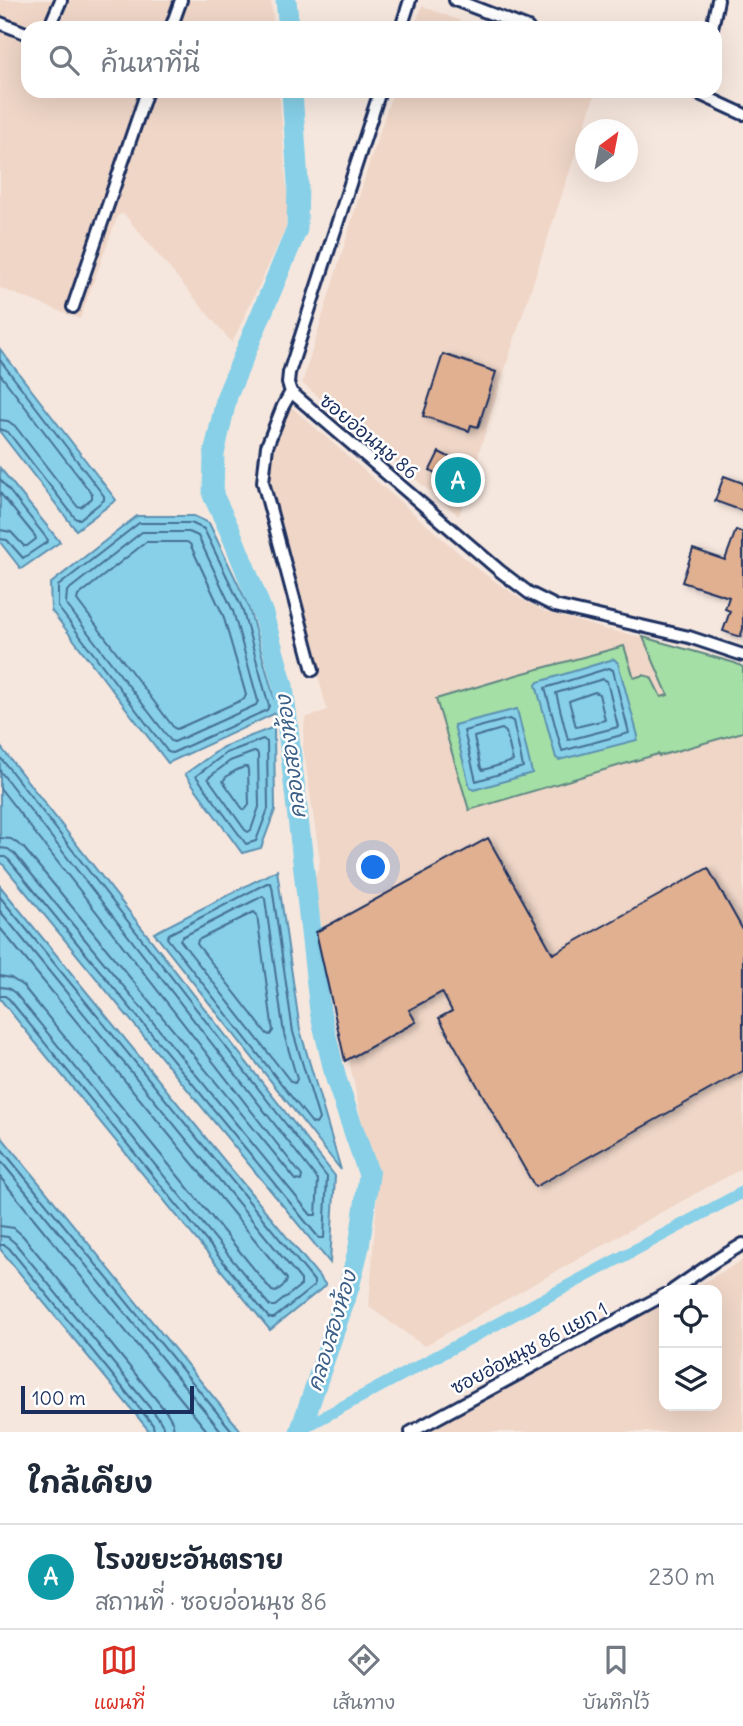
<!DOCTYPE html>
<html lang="th">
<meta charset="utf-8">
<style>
body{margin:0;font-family:Delius,"Playpen Sans Thai",sans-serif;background:#f6f6f7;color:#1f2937}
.controls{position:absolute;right:21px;bottom:21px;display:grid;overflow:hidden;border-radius:14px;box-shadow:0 7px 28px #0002}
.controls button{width:63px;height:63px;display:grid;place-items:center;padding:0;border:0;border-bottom:2px solid #e0e1e3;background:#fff;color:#1f2937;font:35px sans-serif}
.compass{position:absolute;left:575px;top:119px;width:63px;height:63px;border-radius:50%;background:#fff;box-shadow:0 7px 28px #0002;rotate:32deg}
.scale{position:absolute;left:21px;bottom:18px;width:173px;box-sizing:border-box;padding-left:7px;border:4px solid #1b2f5e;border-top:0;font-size:19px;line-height:24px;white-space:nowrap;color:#1b2f5e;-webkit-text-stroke:5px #fff;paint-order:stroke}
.you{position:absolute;left:374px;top:868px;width:24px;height:24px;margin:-18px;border:5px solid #fff;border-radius:50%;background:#1a73e8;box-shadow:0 0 0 10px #1a73e833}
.badge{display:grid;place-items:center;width:46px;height:46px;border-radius:50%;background:#d93025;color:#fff;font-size:23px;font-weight:700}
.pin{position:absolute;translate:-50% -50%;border:4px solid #fff;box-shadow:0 2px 7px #0006}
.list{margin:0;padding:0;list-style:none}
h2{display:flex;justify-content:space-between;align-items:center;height:91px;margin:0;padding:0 28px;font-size:30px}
h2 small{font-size:23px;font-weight:400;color:#747a83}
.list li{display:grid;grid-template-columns:46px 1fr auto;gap:21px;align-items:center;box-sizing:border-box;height:105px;padding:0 28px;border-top:2px solid #e0e1e3}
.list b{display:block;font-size:26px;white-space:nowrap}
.list p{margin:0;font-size:23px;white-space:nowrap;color:#747a83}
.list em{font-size:23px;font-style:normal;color:#747a83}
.icon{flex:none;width:38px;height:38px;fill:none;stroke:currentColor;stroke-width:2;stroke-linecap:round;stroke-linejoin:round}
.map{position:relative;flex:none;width:743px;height:1432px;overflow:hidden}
.search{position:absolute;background:#fff;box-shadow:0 7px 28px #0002;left:21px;right:21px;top:21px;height:77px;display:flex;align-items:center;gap:18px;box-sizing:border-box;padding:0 24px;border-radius:21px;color:#747a83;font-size:26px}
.sheet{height:196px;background:#fff}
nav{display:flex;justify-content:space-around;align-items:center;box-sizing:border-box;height:98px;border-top:2px solid #e0e1e3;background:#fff;font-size:19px;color:#747a83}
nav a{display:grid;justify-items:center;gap:4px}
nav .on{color:#d93025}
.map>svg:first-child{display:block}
.built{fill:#efd6c7}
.green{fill:#a4dfa5;stroke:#608782;stroke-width:2}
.water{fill:#87d0e8;stroke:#5c90b1;stroke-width:2}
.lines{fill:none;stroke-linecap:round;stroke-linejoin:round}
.shore{stroke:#466f95;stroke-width:2}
.canal{stroke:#87d0e8;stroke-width:12}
.river{stroke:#87d0e8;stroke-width:21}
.building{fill:#e0b091;stroke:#1b2f5e;stroke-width:2;filter:url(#shadow)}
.street-casing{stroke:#1b2f5e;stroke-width:16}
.street{stroke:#fff;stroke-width:10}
.labels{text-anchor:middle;stroke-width:5;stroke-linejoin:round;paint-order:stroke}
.street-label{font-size:19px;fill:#1b2f5e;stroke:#fff}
.water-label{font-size:21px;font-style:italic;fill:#3b5f87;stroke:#fff}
</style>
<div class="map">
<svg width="743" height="1432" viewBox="0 0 743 1432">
<defs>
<filter id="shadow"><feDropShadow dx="4.5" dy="2.5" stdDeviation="3.5" flood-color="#0004"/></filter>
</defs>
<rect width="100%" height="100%" fill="#f6e7de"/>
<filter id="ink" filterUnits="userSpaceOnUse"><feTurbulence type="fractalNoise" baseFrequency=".0143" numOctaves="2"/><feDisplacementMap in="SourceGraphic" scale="14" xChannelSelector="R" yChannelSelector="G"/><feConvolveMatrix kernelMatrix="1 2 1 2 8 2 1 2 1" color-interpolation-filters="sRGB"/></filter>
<g filter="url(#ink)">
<path class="built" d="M0 0H271L274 28H28V91H279L288 204 286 228 232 343 124 214 118 215 80 319 0 288Z
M422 6 479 28H414Z
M393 91H596L511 350 459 516 302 383 370 161Z
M289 405 475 567 519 598 546 612 604 629 643 637 669 695 643 704 659 756 743 732V1168L651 1218 424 1346 369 1307 377 1196 313 884 320 861 303 746 305 718 327 710 268 484 271 455 285 410Z
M743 1260V1432H423L664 1302V1406H717V1290H690Z"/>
<path class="green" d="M643 637 735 663 743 667V732L659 756 658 754 469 810 436 699 520 674 624 646 634 678 643 675 651 677 661 697 668 695Z"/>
<path class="water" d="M0 349 116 500 76 530 0 432Z
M0 468 60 542 21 569 0 542Z
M137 516H194L209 523 248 605 278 712 168 763 51 610 50 584Z
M614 659 618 663 638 736 637 740 559 760 556 758 536 685 538 682Z
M517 709 532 773 474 790 470 788 454 725Z
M274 727 275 810 261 848 242 853 185 774 223 747Z
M0 746 335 1176 330 1263 0 861Z
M277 870 300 1030 341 1170 154 933Z
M0 886 326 1285 270 1330 0 999Z
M0 1136V1135L242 1432H150L0 1249Z"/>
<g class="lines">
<path class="shore" d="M0 360 104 496V500L80 519H76L8 432 0 429
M0 374 92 494V498L81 507 77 506 15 426 8 421 0 420
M0 479 48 540 47 542 23 558 7 540 0 539
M0 493 35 536 36 539 27 546H24L11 532 0 530
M139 523H191L204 529 242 608 269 706 267 710 172 753 168 752 58 607V586Z
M142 532H189L198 536 233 611 258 701 256 705 174 742 171 741 66 604 67 591Z
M146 542H187L190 544 223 615 246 695 244 699 177 729 174 728 77 600 78 596Z
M609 668 613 670 629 733 562 751 545 688Z
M603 679 607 681 618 727 568 740 556 693Z
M595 692 599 694 605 720 576 727 569 701Z
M509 719 513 721 523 767 476 781 464 731Z
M502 729 506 732 513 761 483 770 481 768 474 737Z
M263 739 267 742 268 809 256 841 246 844 196 776 226 753Z
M254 752H257L258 755 259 807 251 830 248 832 245 830 208 778 230 761Z
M0 757 327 1177 324 1238H319L9 860 5 857H0
M244 767H247L248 770 249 805 245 810 242 808 223 781C227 774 236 770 244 767Z
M0 771 318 1180 316 1215H311L15 854 8 849 0 848
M0 788 302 1176 301 1181 296 1180 23 847 11 839 0 838
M267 883H270L272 886 293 1032 319 1119 316 1124 312 1123 167 938 169 934Z
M263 896 265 899 284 1034 297 1079 295 1083 291 1082 180 940 182 937Z
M0 897 314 1281V1286L274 1318H269L9 999 5 996H0
M0 911 301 1280V1285L275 1306H270L15 993 8 988 0 987
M254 912 257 915 273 1031 270 1035 267 1034 197 944 198 940Z
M0 928 287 1279 286 1283 276 1292 272 1291 23 986 11 978 0 976
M0 1147 233 1432
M0 1160 222 1432
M0 1177 208 1432
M0 1226 14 1228 23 1236 168 1414 173 1423 174 1432
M0 1236 8 1237 15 1243 159 1419 163 1426V1432
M0 1245H5L9 1248 153 1425 154 1432"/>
<path class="canal" d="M301 1429 743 1192"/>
<path class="river" d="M286 0 289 28
M292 91 298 183 297 229 227 396 214 454 213 495 231 533 263 614 283 686 320 1011 336 1079 369 1175 359 1247 349 1287 300 1432"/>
</g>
<path class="building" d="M443 354 496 372 478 427 471 425 469 431 423 416Z
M439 452 472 469 465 490 430 470Z
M724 476 743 483V511L715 501Z
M736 530 743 533V629L740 637 723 631 730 611 725 609 729 597 682 582 693 549 725 560Z
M488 838 553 954 708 868 743 930V1071L535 1187 439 1018 452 1011 442 992 409 1010 416 1022 345 1061 316 932Z"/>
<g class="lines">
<defs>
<path id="street" d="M455 0 528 28
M0 23 28 34
M49 28 61 0
M171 28 181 0
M401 28 410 0
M712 28 718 0
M380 91 289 373 288 383 291 392 500 571 529 593 555 606 689 637 743 655
M693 91 743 114
M73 307 147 91
M291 392 283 406 267 446 263 482 313 670
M673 1290 715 1261 743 1244
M411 1432 664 1295"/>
</defs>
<use href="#street" class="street-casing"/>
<use href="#street" class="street"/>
</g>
</g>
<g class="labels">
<g class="street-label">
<text transform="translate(369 436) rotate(40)" y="7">ซอยอ่อนนุช 86</text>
<text transform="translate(529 1348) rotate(-28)" y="7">ซอยอ่อนนุช 86 แยก 1</text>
</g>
<g class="water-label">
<text transform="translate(291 757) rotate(-97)" y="7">คลองสองห้อง</text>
<text transform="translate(332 1331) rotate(-73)" y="7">คลองสองห้อง</text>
</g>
</g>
</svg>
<div class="controls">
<button><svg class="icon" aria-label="locate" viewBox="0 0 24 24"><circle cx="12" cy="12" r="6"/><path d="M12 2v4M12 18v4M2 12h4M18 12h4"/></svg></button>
<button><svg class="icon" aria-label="layers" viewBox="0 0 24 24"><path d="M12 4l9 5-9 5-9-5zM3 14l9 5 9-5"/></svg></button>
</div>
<svg class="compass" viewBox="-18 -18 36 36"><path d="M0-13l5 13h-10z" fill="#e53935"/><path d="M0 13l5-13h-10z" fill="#747a83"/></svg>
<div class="scale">100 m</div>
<div class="you"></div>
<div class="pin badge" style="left:458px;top:480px;background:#0f9aa8">A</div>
<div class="search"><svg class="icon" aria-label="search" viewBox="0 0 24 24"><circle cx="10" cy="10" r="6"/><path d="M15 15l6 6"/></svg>ค้นหาที่นี่</div>
</div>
<section class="sheet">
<h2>ใกล้เคียง<small></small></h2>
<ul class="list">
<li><span class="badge" style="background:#0f9aa8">A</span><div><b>โรงขยะอันตราย</b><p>สถานที่ · ซอยอ่อนนุช 86</p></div><em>230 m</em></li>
</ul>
</section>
<nav>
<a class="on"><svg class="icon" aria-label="map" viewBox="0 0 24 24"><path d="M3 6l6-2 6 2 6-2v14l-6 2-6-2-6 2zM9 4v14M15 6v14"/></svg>แผนที่</a>
<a><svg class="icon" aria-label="directions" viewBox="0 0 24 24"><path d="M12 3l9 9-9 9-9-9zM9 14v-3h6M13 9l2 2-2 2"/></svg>เส้นทาง</a>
<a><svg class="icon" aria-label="saved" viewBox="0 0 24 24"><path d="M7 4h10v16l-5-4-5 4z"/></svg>บันทึกไว้</a>
</nav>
